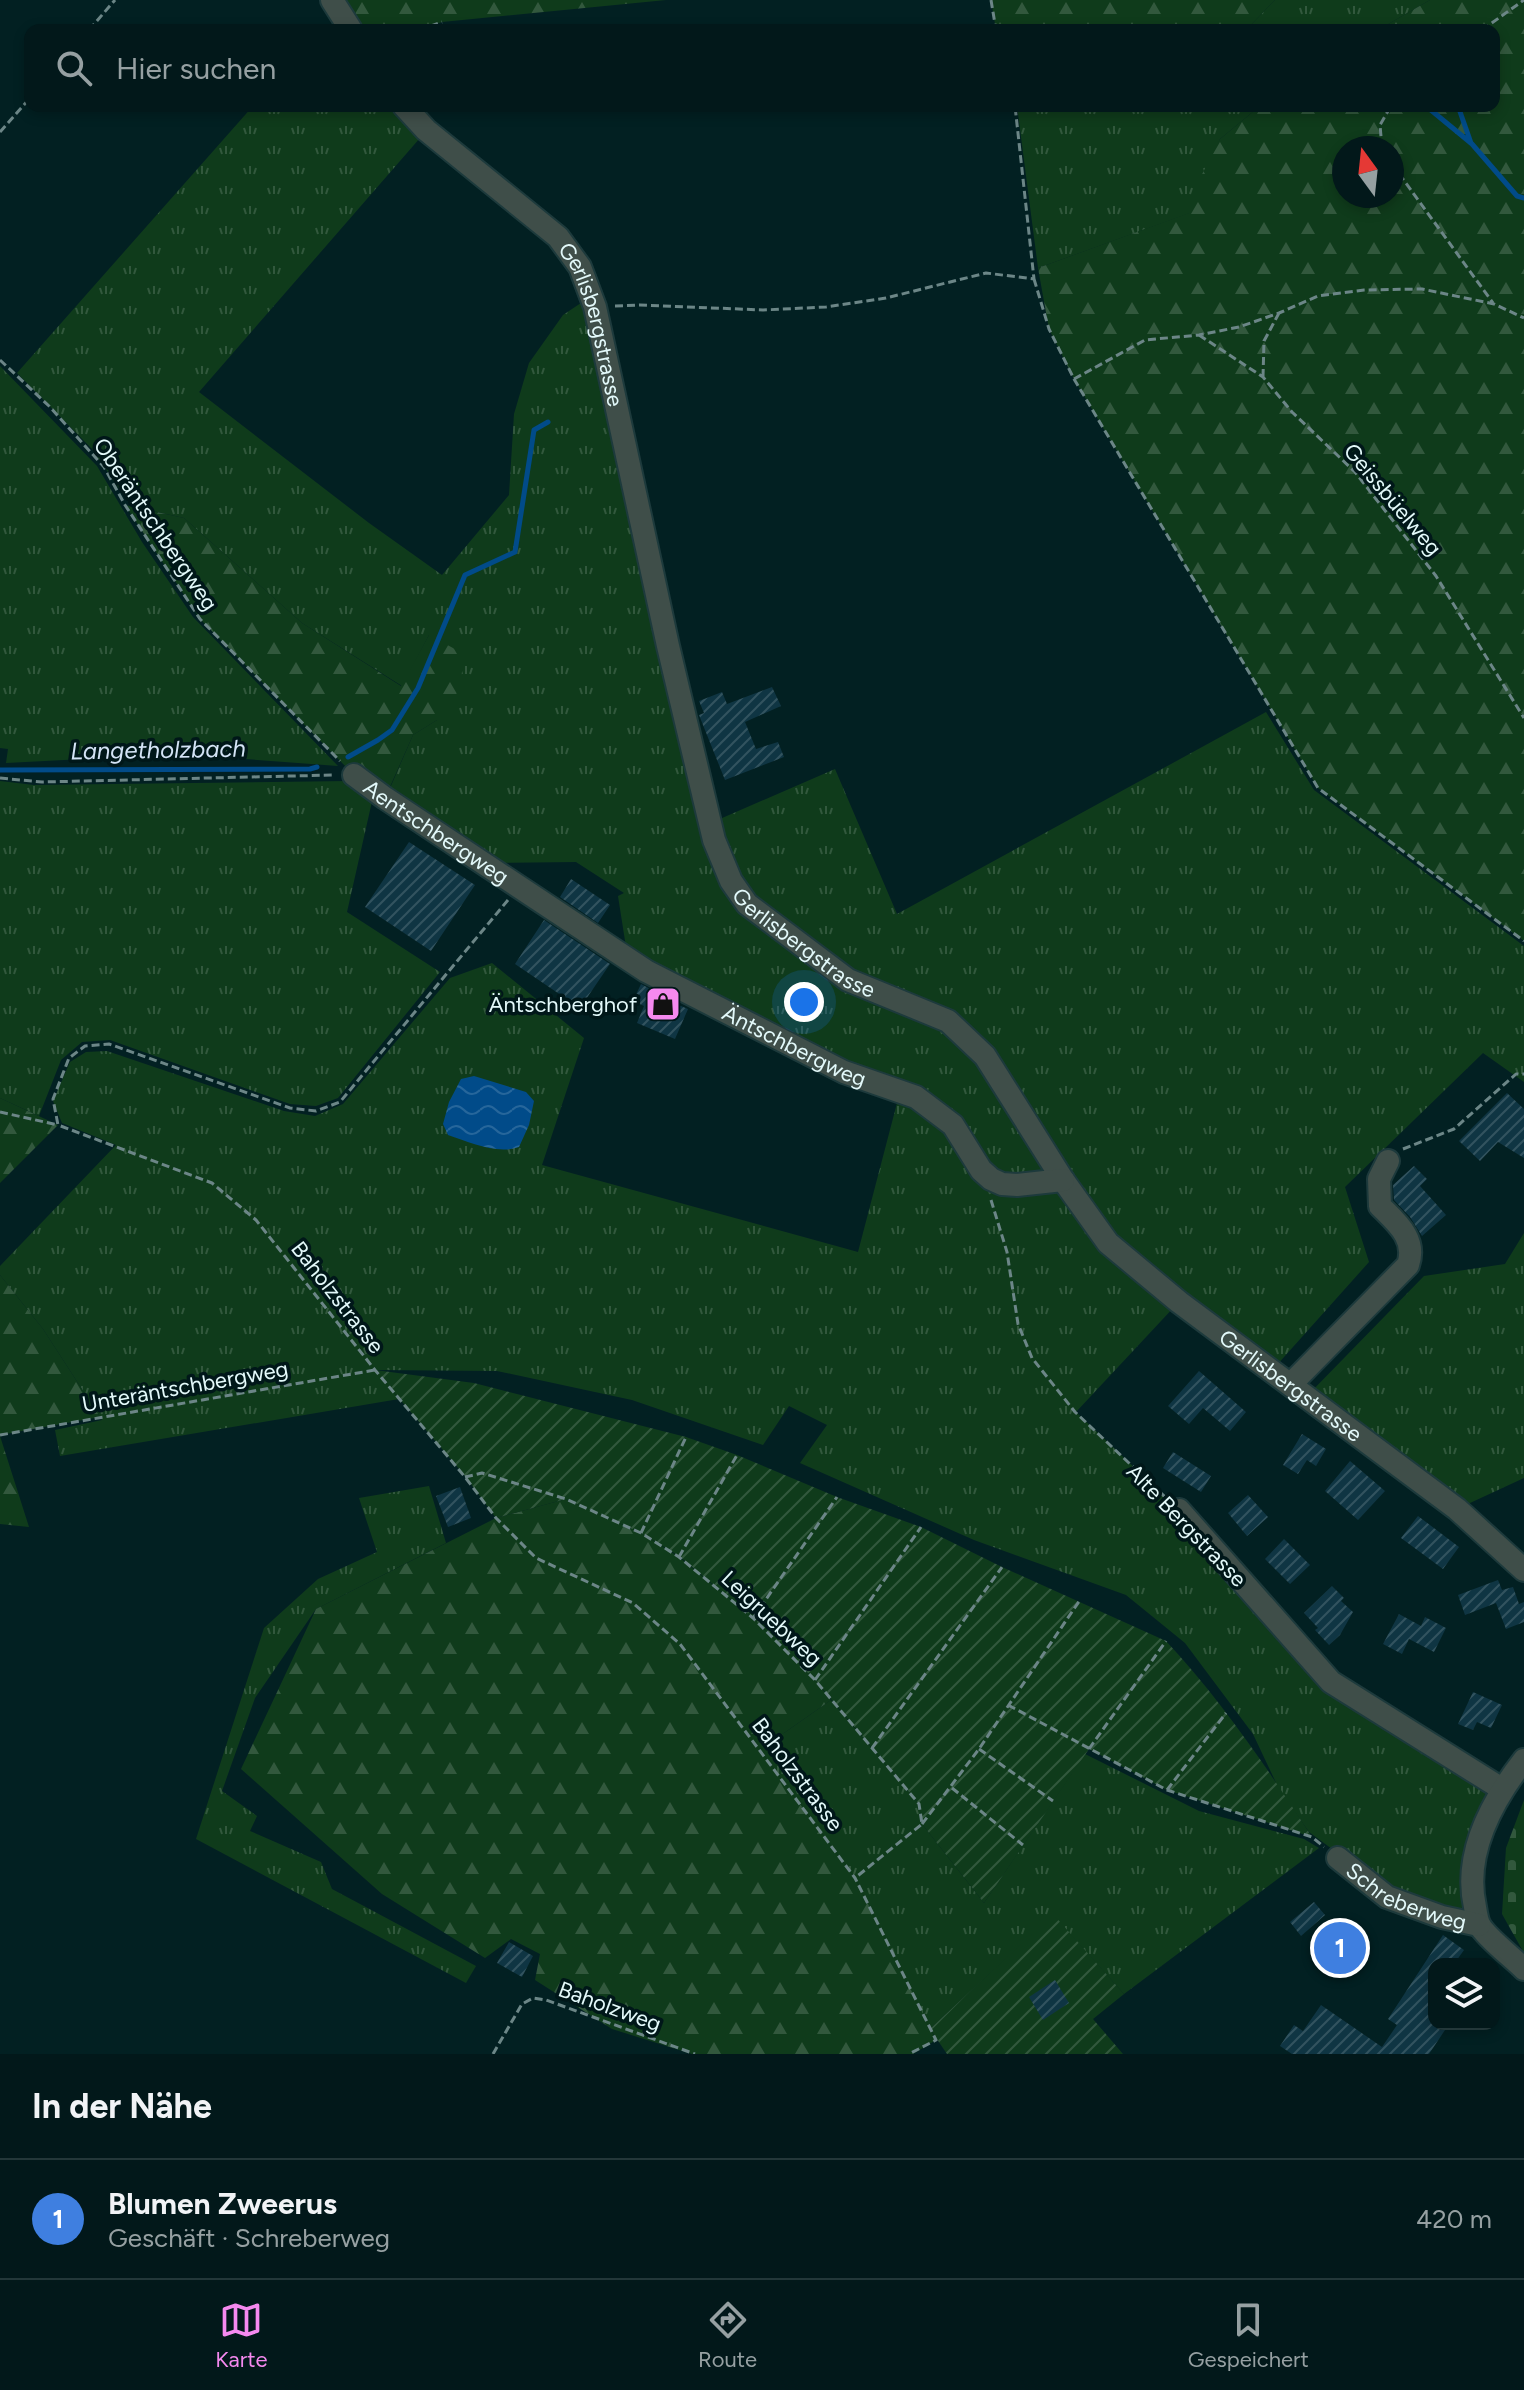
<!DOCTYPE html>
<html lang="de">
<meta charset="utf-8">
<style>
body{margin:0;font-family:Figtree,sans-serif;background:#0c2123;color:#f1f3f6}
.controls{position:absolute;right:24px;bottom:24px;display:grid;overflow:hidden;border-radius:16px;box-shadow:0 4px 12px #0003}
.controls button{width:72px;height:72px;display:grid;place-items:center;padding:0;border:0;border-bottom:2px solid #233739;background:#02181a;color:#f1f3f6;font:40px sans-serif}
.compass{position:absolute;left:1332px;top:136px;width:72px;height:72px;border-radius:50%;background:#02181a;box-shadow:0 4px 12px #0003;rotate:345deg}
.you{position:absolute;left:804px;top:1002px;width:28px;height:28px;margin:-20px;border:6px solid #fff;border-radius:50%;background:#1a73e8;box-shadow:0 0 0 12px #1a73e833}
.badge{display:grid;place-items:center;width:52px;height:52px;border-radius:50%;background:#f589ef;color:#fff;font-size:26px;font-weight:700}
.pin{position:absolute;translate:-50% -50%;border:4px solid #fff;box-shadow:0 2px 8px #0006}
.list{margin:0;padding:0;list-style:none}
h2{display:flex;justify-content:space-between;align-items:center;height:104px;margin:0;padding:0 32px;font-size:34px}
h2 small{font-size:26px;font-weight:400;color:#96a0a2}
.list li{display:grid;grid-template-columns:52px 1fr auto;gap:24px;align-items:center;box-sizing:border-box;height:120px;padding:0 32px;border-top:2px solid #233739}
.list b{display:block;font-size:30px;white-space:nowrap}
.list p{margin:0;font-size:26px;white-space:nowrap;color:#96a0a2}
.list em{font-size:26px;font-style:normal;color:#96a0a2}
.icon{flex:none;width:44px;height:44px;fill:none;stroke:currentColor;stroke-width:2;stroke-linecap:round;stroke-linejoin:round}
.map{position:relative;flex:none;width:1524px;height:2054px;overflow:hidden}
.search{position:absolute;background:#02181a;box-shadow:0 4px 12px #0003;left:24px;right:24px;top:24px;height:88px;display:flex;align-items:center;gap:20px;box-sizing:border-box;padding:0 28px;border-radius:16px;color:#96a0a2;font-size:30px}
.sheet{height:224px;background:#02181a}
nav{display:flex;justify-content:space-around;align-items:center;box-sizing:border-box;height:112px;border-top:2px solid #233739;background:#02181a;font-size:22px;color:#96a0a2}
nav a{display:grid;justify-items:center;gap:4px}
nav .on{color:#f589ef}
.map>svg:first-child{display:block}
.grass{fill:url(#grass-tufts)}
.forest{fill:url(#forest-firs);fill-rule:evenodd}
.cemetery{fill:url(#cemetery-stones)}
.garden{fill:url(#garden-furrows)}
.water{fill:url(#water-waves)}
.lines{fill:none;stroke-linecap:round;stroke-linejoin:round}
.stream{stroke:#014b89;stroke-width:5}
.building{fill:url(#building-hatch)}
.minor-casing{stroke:#1d3a3c;stroke-width:26}
.path{stroke:#6c8687;stroke-width:3;stroke-dasharray:8 4;stroke-linecap:butt}
.minor{stroke:#3f4e49;stroke-width:22}
.labels{text-anchor:middle;stroke-width:7;stroke-linejoin:round;paint-order:stroke}
.street-label{font-size:22px;fill:#e3f9fa;stroke:#001719}
.poi-label{font-size:22px;fill:#e3f9fa;stroke:#001719;text-anchor:end}
.water-label{font-size:24px;font-style:italic;fill:#d4e4f6;stroke:#001719}
</style>
<div class="map">
<svg width="1524" height="2054" viewBox="0 0 1524 2054">
<defs>
<pattern id="grass-tufts" width="24" height="20" patternUnits="userSpaceOnUse" patternTransform="scale(2)"><rect width="24" height="20" fill="#0f3b1b"/><path d="M3 7l-1-3M5 7V3M7 7l1-3M15 17l-1-3M17 17v-4M19 17l1-3" fill="none" stroke="#32583d"/></pattern>
<pattern id="forest-firs" width="22" height="20" patternUnits="userSpaceOnUse" patternTransform="scale(2)"><rect width="22" height="20" fill="#0f3b1b"/><path d="M5 1l3.5 6h-7zM16 11l3.5 6h-7z" fill="#32583d"/></pattern>
<pattern id="cemetery-stones" width="16" height="16" patternUnits="userSpaceOnUse" patternTransform="scale(2)"><rect width="16" height="16" fill="#0f3b1b"/><path d="M2 7V4a2 2 0 0 1 4 0v3zM10 15v-3a2 2 0 0 1 4 0v3z" fill="#32583d"/></pattern>
<pattern id="garden-furrows" width="10" height="10" patternUnits="userSpaceOnUse" patternTransform="scale(2)"><rect width="10" height="10" fill="#0f3b1b"/><path d="M-1 1l2-2M0 10L10 0M9 11l2-2" fill="none" stroke="#32583d"/></pattern>
<pattern id="water-waves" width="16" height="10" patternUnits="userSpaceOnUse" patternTransform="scale(2)"><rect width="16" height="10" fill="#014b89"/><path d="M0 5q4-4 8 0t8 0" fill="none" stroke="#26669b"/></pattern>
<pattern id="building-hatch" width="6" height="6" patternUnits="userSpaceOnUse" patternTransform="scale(2)"><rect width="6" height="6" fill="#0f3543"/><path d="M-1 1l2-2M0 6l6-6M5 7l2-2" fill="none" stroke="#32535f"/></pattern>
</defs>
<rect width="100%" height="100%" fill="#022022"/>
<path class="grass" d="M1275 0H1430L1378 30H1246Z
M253 106H392L420 138 199 392 369 523 442 575 509 495 514 414 529 363 563 315 587 299 705 841 718 879 741 910 944 1027 978 1062 1042 1159 1175 1306 1076 1412 1179 1510 1331 1682 1502 1789 1466 1919 1389 1891 1309 1832 1279 1789 1253 1734 1185 1643 1126 1595 974 1540 800 1463 827 1425 789 1406 763 1445 632 1400 497 1371 376 1370 399 1399 60 1456 55 1430 102 1420 43 1329 0 1275V1266L116 1145 62 1123 53 1101 70 1062 86 1052 107 1051 284 1111 315 1116 343 1104 450 978 492 963 584 1038 542 1165 858 1252 902 1084 847 1065 652 965 626 947 618 896 624 893 576 862 486 863 387 795 413 735 437 720 429 635 402 686 302 623 184 518 131 506 92 449 17 373Z
M1017 106H1260L1220 139 1190 213 1038 268Z
M0 366 97 466 142 542 193 617 338 766 179 754 6 763 8 749 0 748Z
M1266 712 1314 790 1524 946V1082L1483 1053 1345 1187 1369 1262 1276 1366 1114 1241 989 1054 850 976 751 901 713 822 835 769 897 914Z
M0 781 34 785 350 781 373 797 347 912 440 972 338 1098 316 1106 290 1104 110 1040 82 1042 61 1060 39 1116 0 1098Z
M1524 1233V1478L1457 1509 1307 1396 1424 1276 1505 1264Z
M429 1486 446 1543 316 1609 255 1698 222 1791 257 1816 250 1831 321 1862 332 1889 476 1966 466 1983 196 1839 264 1628 318 1579 377 1552 359 1498Z
M831 1700 919 1804 922 1824 984 1903 1085 1754 1199 1811 1304 1839 1319 1848 1124 1994 1053 1915 930 2029 855 1878 760 1750Z"/>
<path class="forest" d="M332 0H666L442 22 419 30H351Z
M991 0H1275L1246 30H996Z
M1430 0H1524V941L1318 788 1074 379 1049 329 1038 268 1189 213 1190 198 1220 139 1260 106H1494V30H1378ZM1344 148H1392V196H1344Z
M125 505 184 518 302 623 401 686 429 635 464 654 460 689 437 720 413 735 385 798 354 775 200 619Z
M0 1098 58 1125 0 1183Z
M0 1275 43 1329 100 1417 0 1435Z
M0 1436 29 1527 0 1524Z
M566 1499 641 1533 679 1557 753 1618 815 1680 831 1700 760 1750 855 1878 936 2040 913 2054H692L612 2029 535 1980 540 1954 511 1939 485 1958 382 1894 241 1769 316 1609 496 1518Z"/>
<path class="cemetery" d="M1524 1800V1953L1502 1914 1506 1848Z"/>
<path class="garden" d="M375 1370 474 1383 686 1437 737 1455 837 1497 921 1527 1002 1567 1166 1641C1221 1700 1268 1769 1312 1837L1167 1790 1089 1749 984 1903 922 1824 919 1804 815 1680 753 1618 679 1556 641 1533 566 1499 496 1518 465 1476Z
M1053 1914 1124 1994 1093 2019 1123 2054H947L930 2029Z"/>
<path class="water" d="M474 1076 526 1092 534 1101 529 1125 519 1147C497 1155 469 1142 448 1135L443 1124 449 1102 461 1079Z"/>
<g class="lines">
<path class="stream" d="M1426 106 1472 144 1517 196 1524 198
M1458 106 1471 143
M348 757 378 740 392 730 418 688 465 575 515 552 534 430 548 422
M0 770 310 769 317 767"/>
</g>
<path class="building" d="M772 687 781 706 745 722 756 749 778 742 784 757 725 780 699 715 704 713 699 701 722 692 727 704Z
M409 842 475 885 431 951 365 907Z
M571 879 610 905 598 923 560 897Z
M544 920 610 964 580 1008 515 964Z
M641 984 656 992 655 995 688 1009 675 1039 637 1023 644 1006 633 1001Z
M1507 1093 1524 1109V1158L1498 1142 1480 1161 1459 1141Z
M1414 1166 1427 1179 1420 1186 1446 1215 1422 1236 1410 1217 1394 1200 1393 1185Z
M1199 1371 1246 1412 1230 1431 1203 1408 1189 1424 1168 1406Z
M1302 1434 1326 1449 1316 1466 1307 1460 1298 1474 1283 1465Z
M1173 1452 1211 1476 1201 1492 1163 1468Z
M1350 1461 1385 1491 1358 1520 1325 1491Z
M460 1487 471 1518 448 1527 436 1496Z
M1248 1495 1268 1517 1247 1536 1228 1513Z
M1418 1516 1459 1547 1443 1569 1401 1538Z
M1284 1539 1310 1565 1290 1584 1265 1559Z
M1498 1580 1502 1590 1513 1587 1519 1604 1524 1602V1622L1506 1629 1496 1603 1465 1615 1458 1595Z
M1332 1586 1344 1598 1341 1601 1353 1612 1340 1635 1329 1645 1315 1630 1318 1628 1304 1613Z
M1399 1614 1421 1626 1425 1617 1446 1628 1434 1652 1409 1639 1402 1654 1383 1644Z
M1473 1692 1502 1705 1491 1728 1477 1722 1473 1730 1458 1724Z
M1314 1902 1325 1915 1301 1936 1290 1922Z
M1443 1935 1464 1950 1454 1964H1434V2024H1443L1447 2027 1429 2054H1292L1280 2046 1294 2025 1303 2031 1321 2005 1382 2047 1397 2025 1388 2019Z
M509 1942 533 1956 522 1977 497 1963Z
M1055 1980 1069 2003 1043 2020 1029 1997Z"/>
<g class="lines">
<defs>
<g id="minor">
<path d="M332 0 351 30"/>
<path id="s1" d="M404 106 426 130 558 237 580 267 595 307 668 646 714 840 731 881 747 904 848 980 948 1021 985 1056 1063 1180 1108 1243 1179 1302 1457 1509 1524 1570"/>
<path id="s2" d="M354 775 385 798 646 971 844 1072 916 1097 953 1125 981 1170 991 1179 1002 1184 1017 1185 1063 1180"/>
<path d="M1291 1384 1408 1265C1417 1239 1397 1223 1380 1206L1379 1179 1388 1161"/>
<path d="M1179 1510 1331 1682 1502 1789"/>
<path d="M1524 1760C1492 1801 1463 1854 1475 1907 1476 1913 1477 1921 1480 1926 1487 1938 1513 1958 1524 1969"/>
<path id="s3" d="M1338 1858 1387 1897 1442 1917 1479 1925"/>
</g>
</defs>
<use href="#minor" class="minor-casing"/>
<path class="path" d="M991 0 996 30
M89 30 115 0
M419 30 442 22
M1482 30 1524 0
M0 132 30 98
M1382 148 1380 125 1391 106
M1392 164 1493 303
M1034 279 1049 329 1074 379 1318 788 1524 941
M615 306 640 305 763 310 826 307 886 298 986 273 1034 279 1015 106
M1199 335 1263 377 1292 412 1355 472 1436 576 1524 718
M0 360 49 406 104 467 125 505 200 619 340 761
M1263 377 1264 341 1279 313
M1074 379 1145 340 1199 335 1239 327 1279 313 1318 296 1364 290 1422 289 1494 304 1524 318
M0 778 42 782 334 775
M508 900 340 1102 316 1111 290 1108 109 1044 85 1046 69 1058 53 1099 58 1125 212 1183 256 1220 375 1370 465 1477 496 1518 536 1558 633 1603 680 1644 855 1878 936 2040 909 2054
M0 1112 58 1125
M1403 1149 1454 1129 1516 1074H1524
M991 1200 1007 1252 1018 1324 1032 1358 1075 1412 1165 1497
M0 1435 375 1370
M465 1477 482 1473 566 1499 641 1533 679 1557 753 1618 815 1680 919 1804 922 1824 855 1878
M641 1533 686 1437
M679 1557 737 1455
M753 1618 837 1497
M815 1680 921 1527
M1008 1705 1167 1790 1312 1837 1324 1847
M872 1748 1002 1567
M979 1749 1053 1801
M1089 1749 1166 1641
M952 1788 1023 1845
M1167 1790 1226 1713
M922 1824 979 1749 1080 1600
M493 2054 522 2004 533 1998 546 2000 695 2054"/>
<use href="#minor" class="minor"/>
</g>
<defs>
<symbol id="shop-square" viewBox="-11 -11 22 22"><rect x="-9" y="-9" width="18" height="18" rx="4" fill="#f589ef" stroke="#001719"/><path d="M-5-2.5h2.3a2.7 3.5 0 0 1 5.4 0H5L5.5 6h-11ZM-1.5-2.5h3a1.5 2.3 0 0 0-3 0Z" fill="#111"/></symbol>
</defs>
<g fill-rule="evenodd">
<use href="#shop-square" x="643" y="984" width="40" height="40"/>
</g>
<g class="labels">
<g class="street-label">
<text dy="8" stroke="none"><textPath href="#s1" startOffset="298">Gerlisbergstrasse</textPath></text>
<text transform="translate(1393 499) rotate(50)" y="8">Geissbüelweg</text>
<text transform="translate(156 524) rotate(56)" y="8">Oberäntschbergweg</text>
<text dy="8" stroke="none"><textPath href="#s2" startOffset="100">Aentschbergweg</textPath></text>
<text dy="8" stroke="none"><textPath href="#s1" startOffset="970">Gerlisbergstrasse</textPath></text>
<text dy="8" stroke="none"><textPath href="#s2" startOffset="518">Äntschbergweg</textPath></text>
<text transform="translate(338 1297) rotate(52)" y="8">Baholzstrasse</text>
<text dy="8" stroke="none"><textPath href="#s1" startOffset="1642">Gerlisbergstrasse</textPath></text>
<text transform="translate(185 1386) rotate(-10)" y="8">Unteräntschbergweg</text>
<text transform="translate(1187 1525) rotate(46)" y="8">Alte Bergstrasse</text>
<text transform="translate(772 1618) rotate(43)" y="8">Leigruebweg</text>
<text transform="translate(798 1774) rotate(53)" y="8">Baholzstrasse</text>
<text dy="8" stroke="none"><textPath href="#s3" startOffset="80">Schreberweg</textPath></text>
<text transform="translate(610 2006) rotate(20)" y="8">Baholzweg</text>
</g>
<g class="poi-label">
<text x="637" y="1012">Äntschberghof</text>
</g>
<g class="water-label">
<text transform="translate(158 750) rotate(-1)" y="8">Langetholzbach</text>
</g>
</g>
</svg>
<div class="controls">
<button><svg class="icon" aria-label="layers" viewBox="0 0 24 24"><path d="M12 4l9 5-9 5-9-5zM3 14l9 5 9-5"/></svg></button>
</div>
<svg class="compass" viewBox="-18 -18 36 36"><path d="M0-13l5 13h-10z" fill="#e53935"/><path d="M0 13l5-13h-10z" fill="#96a0a2"/></svg>
<div class="you"></div>
<div class="pin badge" style="left:1340px;top:1948px;background:#3f7fe0">1</div>
<div class="search"><svg class="icon" aria-label="search" viewBox="0 0 24 24"><circle cx="10" cy="10" r="6"/><path d="M15 15l6 6"/></svg>Hier suchen</div>
</div>
<section class="sheet">
<h2>In der Nähe<small></small></h2>
<ul class="list">
<li><span class="badge" style="background:#3f7fe0">1</span><div><b>Blumen Zweerus</b><p>Geschäft · Schreberweg</p></div><em>420 m</em></li>
</ul>
</section>
<nav>
<a class="on"><svg class="icon" aria-label="map" viewBox="0 0 24 24"><path d="M3 6l6-2 6 2 6-2v14l-6 2-6-2-6 2zM9 4v14M15 6v14"/></svg>Karte</a>
<a><svg class="icon" aria-label="directions" viewBox="0 0 24 24"><path d="M12 3l9 9-9 9-9-9zM9 14v-3h6M13 9l2 2-2 2"/></svg>Route</a>
<a><svg class="icon" aria-label="saved" viewBox="0 0 24 24"><path d="M7 4h10v16l-5-4-5 4z"/></svg>Gespeichert</a>
</nav>
